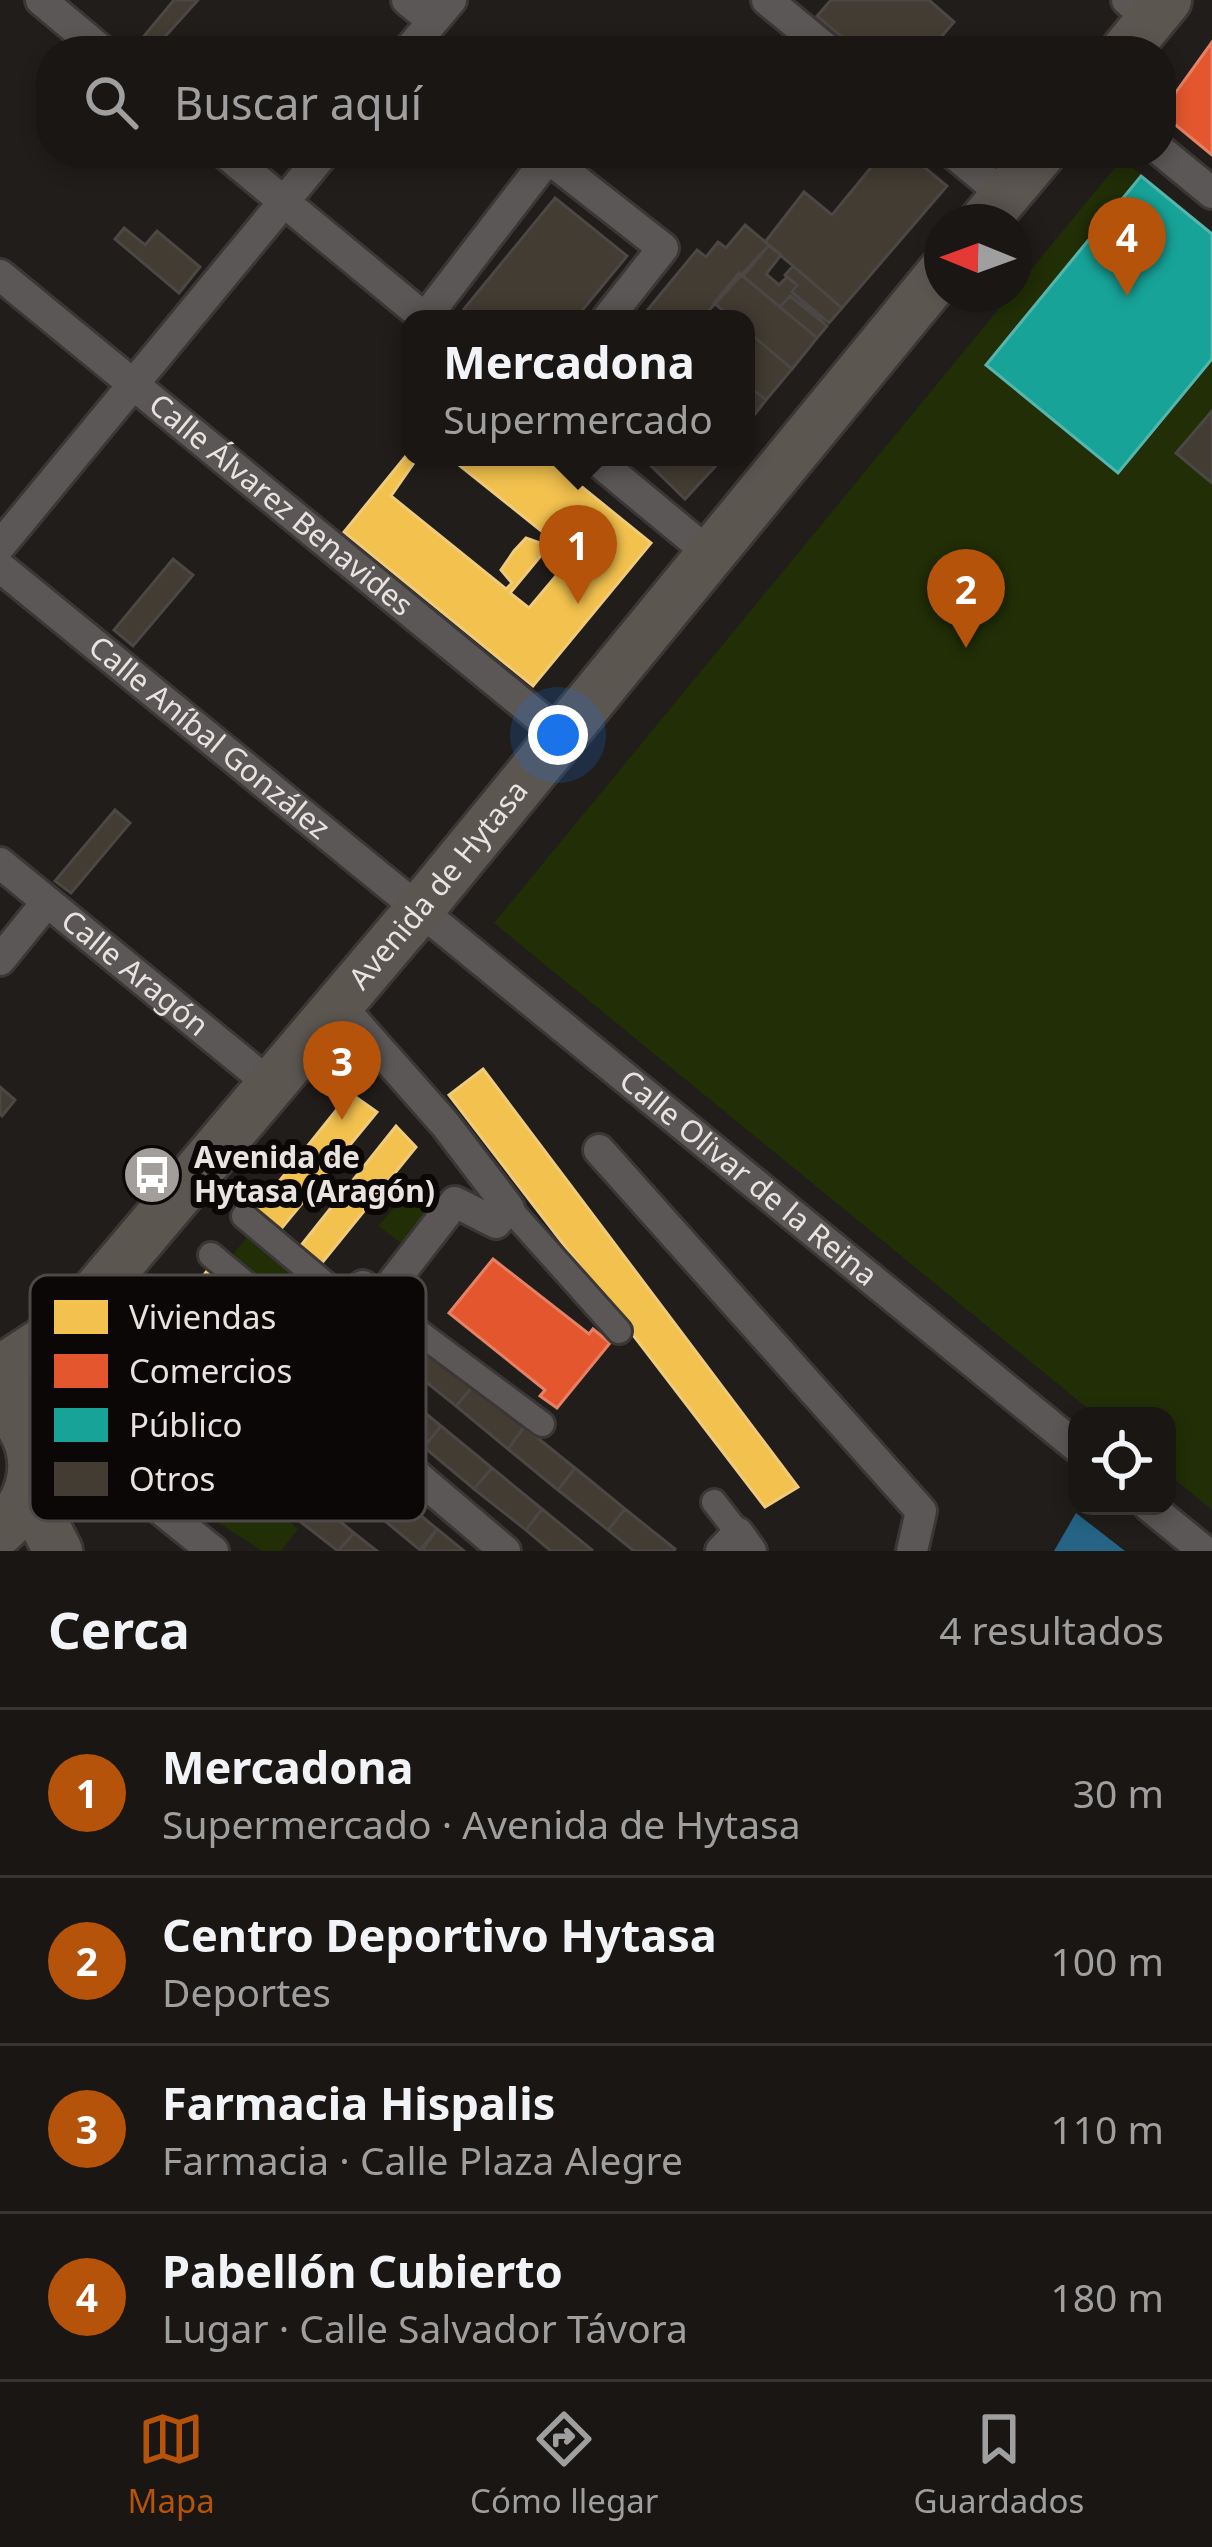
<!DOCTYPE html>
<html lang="es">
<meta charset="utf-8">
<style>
body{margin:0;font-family:"Noto Sans",sans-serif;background:#221f1d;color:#f1f3f6}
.controls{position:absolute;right:36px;bottom:36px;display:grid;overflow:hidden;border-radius:24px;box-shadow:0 6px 18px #0003}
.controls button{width:108px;height:108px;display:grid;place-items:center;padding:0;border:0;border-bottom:3px solid #373534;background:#191614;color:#f1f3f6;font:60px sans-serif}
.compass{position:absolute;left:924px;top:204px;width:108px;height:108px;border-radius:50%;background:#191614;box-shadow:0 6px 18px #0003;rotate:271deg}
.you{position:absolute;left:558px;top:735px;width:42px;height:42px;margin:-30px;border:9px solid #fff;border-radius:50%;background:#1a73e8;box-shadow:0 0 0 18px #1a73e833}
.badge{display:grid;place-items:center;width:78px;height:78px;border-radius:50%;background:#b45309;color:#fff;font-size:39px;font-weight:700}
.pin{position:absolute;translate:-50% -99px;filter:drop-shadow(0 3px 6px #0008)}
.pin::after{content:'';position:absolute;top:63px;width:42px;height:36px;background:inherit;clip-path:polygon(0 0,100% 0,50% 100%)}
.popup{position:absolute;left:401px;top:310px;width:354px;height:156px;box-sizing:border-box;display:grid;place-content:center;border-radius:24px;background:#191614;filter:drop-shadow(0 3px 9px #0005);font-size:39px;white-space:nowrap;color:#9f9fa0}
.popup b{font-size:45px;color:#f1f3f6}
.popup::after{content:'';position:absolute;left:50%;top:100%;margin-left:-24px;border:24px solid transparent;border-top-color:#191614}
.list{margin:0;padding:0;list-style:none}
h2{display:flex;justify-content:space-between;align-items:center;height:156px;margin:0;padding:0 48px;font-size:51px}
h2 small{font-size:39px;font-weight:400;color:#9f9fa0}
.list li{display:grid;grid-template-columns:78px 1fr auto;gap:36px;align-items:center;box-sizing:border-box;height:168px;padding:0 48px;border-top:3px solid #373534}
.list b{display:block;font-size:45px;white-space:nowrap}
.list p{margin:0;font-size:39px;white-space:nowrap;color:#9f9fa0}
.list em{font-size:39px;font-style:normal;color:#9f9fa0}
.icon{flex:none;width:66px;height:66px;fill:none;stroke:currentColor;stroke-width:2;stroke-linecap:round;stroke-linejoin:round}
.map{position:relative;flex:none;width:1212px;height:1551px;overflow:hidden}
.search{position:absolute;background:#191614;box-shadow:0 6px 18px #0003;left:36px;right:36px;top:36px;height:132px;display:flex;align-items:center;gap:30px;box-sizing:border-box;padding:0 42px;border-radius:48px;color:#9f9fa0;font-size:45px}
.sheet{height:828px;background:#191614}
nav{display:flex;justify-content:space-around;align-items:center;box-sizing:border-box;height:168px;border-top:3px solid #373534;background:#191614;font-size:33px;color:#9f9fa0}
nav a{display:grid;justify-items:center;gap:6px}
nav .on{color:#b45309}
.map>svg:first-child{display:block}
.green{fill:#212e06}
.water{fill:#256485}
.homes{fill:#f2c14e;stroke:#efcb7a;stroke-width:3;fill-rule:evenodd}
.shops{fill:#e4572e;stroke:#e58164;stroke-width:3}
.public{fill:#17a398;stroke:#56b6ae;stroke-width:3}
.building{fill:#423c32;stroke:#4a4745;stroke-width:3}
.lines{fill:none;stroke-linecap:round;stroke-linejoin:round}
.pedestrian-casing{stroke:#3a3736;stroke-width:30}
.minor-casing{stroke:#3a3736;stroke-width:36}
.primary-casing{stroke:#3a3736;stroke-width:54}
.pedestrian{stroke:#5a5756;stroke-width:24}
.minor{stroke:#5a5756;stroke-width:30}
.primary{stroke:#5c5651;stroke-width:48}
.labels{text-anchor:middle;stroke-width:12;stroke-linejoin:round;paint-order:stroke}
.street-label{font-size:30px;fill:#e8e3e1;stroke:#0a0706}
.poi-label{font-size:30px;font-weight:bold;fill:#e8e3e1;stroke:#0a0706;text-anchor:start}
.key{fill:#0a0706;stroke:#4d4948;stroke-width:3}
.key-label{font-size:33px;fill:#e8e3e1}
</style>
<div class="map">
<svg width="1212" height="1551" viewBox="0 0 1212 1551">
<rect width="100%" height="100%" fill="#211d1b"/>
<path class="green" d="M1122 159 1212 233V1510L1167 1473V1416H1097L494 923Z
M418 1180 426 1216 404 1245 378 1226Z
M254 1228 319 1279 287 1315 227 1262Z
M227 1404 254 1429 212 1477 189 1455Z
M235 1476 298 1529 281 1551H262L210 1517Z"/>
<path class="water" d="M1076 1513 1125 1551H1054Z"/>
<path class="homes" d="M410 451V457H418L391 496 506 589 512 583 501 570 514 551 526 538 543 544 549 537 449 457H545L651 543 533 686 344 532ZM553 541 572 557 529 608 510 593Z
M483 1069 798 1487 765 1507 449 1095Z
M350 1093 377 1112 272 1240 248 1220Z
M396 1126 416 1147 317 1269 295 1253Z
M210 1267 231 1289 130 1410 113 1393Z
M263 1301 282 1317 179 1441 160 1425Z"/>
<path class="shops" d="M1212 42V155L1161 113Z
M493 1259 589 1334 593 1329 610 1343 557 1408 540 1396 545 1390 449 1313Z"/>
<path class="public" d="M1141 176 1212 234V359L1118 473 986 365Z"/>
<path class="building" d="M174 0H198L152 51 140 41Z
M831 0H929L954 22 929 51H858L817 16Z
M883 153H907L947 186 842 308 765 242 804 192 832 215Z
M555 198 627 256 575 319H477L464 309Z
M745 225 769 245 701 319H640L697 250 706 257 718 242 726 248Z
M124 228 145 245 157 231 200 267 179 293 115 239Z
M769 245 781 255 766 274 779 285 787 277 797 285 792 292 827 326 790 296 780 307 743 276Z
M793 266 842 308 829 323 792 292 797 285 785 275Z
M739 273 817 338 792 369 746 330V319H733L714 303Z
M790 296 827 326 817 338 780 307Z
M746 330 792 369 766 400 746 384Z
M746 384 766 400 746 425Z
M1212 411V483L1176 453Z
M642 457H724L685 499Z
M173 559 193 575 133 646 114 630Z
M115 810 130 823 71 893 55 881Z
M0 1087 15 1100 2 1116 0 1114Z
M423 1345 473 1386 456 1406 406 1366Z
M391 1385 441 1426 424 1447 374 1406Z
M473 1386 524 1427 508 1449 456 1406Z
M287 1407 336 1447 318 1468 270 1429Z
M441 1426 492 1468 474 1489 424 1447Z
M524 1427 575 1468 558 1490 508 1449Z
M336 1447 390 1490 373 1511 318 1468Z
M253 1451 301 1489 284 1509 236 1472Z
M492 1468 542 1509 526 1530 474 1489Z
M575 1468 625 1509 608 1530 558 1490Z
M301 1489 354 1533 338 1551 284 1509Z
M390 1490 437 1529 420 1550 373 1511Z
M542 1509 592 1550V1551H551L526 1530Z
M625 1509 675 1549 674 1551H634L608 1530Z
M437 1529 464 1551H422Z
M354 1533 377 1551H338Z"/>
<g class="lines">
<defs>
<path id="pedestrian" d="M509 1208 619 1331
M244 1216 348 1303
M211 1255 313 1340
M389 1310 542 1424
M714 1502 738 1533
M155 1504 177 1495 193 1476 184 1452 231 1392 255 1409"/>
<g id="minor">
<path d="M41 0 102 51"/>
<path d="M407 0 433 21"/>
<path d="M767 0 829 51"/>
<path d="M1127 0 1150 19"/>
<path d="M408 51 451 0"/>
<path d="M1161 151 1212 193"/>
<path d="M225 153 426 319"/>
<path d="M953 153 1005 196"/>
<path id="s1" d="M0 275 562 736"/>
<path d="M425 318 548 158 663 248 607 319"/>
<path d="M593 457 710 554"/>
<path d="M0 546 324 153"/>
<path id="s2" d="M0 567 1077 1447"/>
<path id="s3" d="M0 863 271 1085"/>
<path d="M0 960 47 902"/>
<path d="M340 1005 445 1124 509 1208 496 1223 455 1202 380 1299"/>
<path d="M599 1150 921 1511 912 1551"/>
<path d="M60 1354C75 1449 142 1494 213 1551"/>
<path d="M290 1368 505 1551"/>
<path d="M255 1409 363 1286 389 1310 325 1398"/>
<path d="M1149 1506 1204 1551"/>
<path d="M721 1551 738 1533 751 1551"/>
</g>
<g id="primary">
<path d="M1125 51 1167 0"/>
<path d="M983 222 1041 153"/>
<path id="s4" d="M0 1370 67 1326 419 910 942 272"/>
<path d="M0 1402C44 1440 42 1493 0 1531"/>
<path d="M27 1433 67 1326"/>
<path d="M29 1495 58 1551"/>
</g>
</defs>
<use href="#pedestrian" class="pedestrian-casing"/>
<use href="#minor" class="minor-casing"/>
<use href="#primary" class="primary-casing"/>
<use href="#pedestrian" class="pedestrian"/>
<use href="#minor" class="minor"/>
<use href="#primary" class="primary"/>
</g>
<defs>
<symbol id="bus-disc" viewBox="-11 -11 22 22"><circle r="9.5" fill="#a29e9c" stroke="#0a0706"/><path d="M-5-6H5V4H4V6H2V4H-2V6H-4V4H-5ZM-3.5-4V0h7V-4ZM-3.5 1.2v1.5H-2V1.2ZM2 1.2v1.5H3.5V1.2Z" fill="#fff"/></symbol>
</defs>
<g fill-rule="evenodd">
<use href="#bus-disc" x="119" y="1142" width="66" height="66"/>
</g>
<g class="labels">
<g class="street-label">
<text dy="10" stroke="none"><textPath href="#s1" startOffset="363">Calle Álvarez Benavides</textPath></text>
<text dy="10" stroke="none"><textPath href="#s2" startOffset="270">Calle Aníbal González</textPath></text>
<text dy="10" stroke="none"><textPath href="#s4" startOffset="657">Avenida de Hytasa</textPath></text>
<text dy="10" stroke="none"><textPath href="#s3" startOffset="174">Calle Aragón</textPath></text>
<text dy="10" stroke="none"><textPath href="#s2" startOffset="966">Calle Olivar de la Reina</textPath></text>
</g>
<g class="poi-label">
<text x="194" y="1168">Avenida de<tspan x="194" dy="34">Hytasa (Aragón)</tspan></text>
</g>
</g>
<rect x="30" y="1275" width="396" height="246" rx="18" class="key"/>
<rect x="54" y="1300" width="54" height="34" fill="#f2c14e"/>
<rect x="54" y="1354" width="54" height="34" fill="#e4572e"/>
<rect x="54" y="1408" width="54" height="34" fill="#17a398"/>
<rect x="54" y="1462" width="54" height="34" fill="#423c32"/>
<g class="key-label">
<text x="129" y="1329">Viviendas</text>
<text x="129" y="1383">Comercios</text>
<text x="129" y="1437">Público</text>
<text x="129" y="1491">Otros</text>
</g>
</svg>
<div class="controls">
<button><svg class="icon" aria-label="locate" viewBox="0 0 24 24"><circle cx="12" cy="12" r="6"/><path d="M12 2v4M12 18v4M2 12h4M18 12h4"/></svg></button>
</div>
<svg class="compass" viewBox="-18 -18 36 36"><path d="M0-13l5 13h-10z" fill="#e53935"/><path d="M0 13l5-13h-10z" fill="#9f9fa0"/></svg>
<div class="you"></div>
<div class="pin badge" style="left:578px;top:604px">1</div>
<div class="popup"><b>Mercadona</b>Supermercado</div>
<div class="pin badge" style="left:966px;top:648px">2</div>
<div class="pin badge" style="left:342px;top:1120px">3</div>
<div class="pin badge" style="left:1127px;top:296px">4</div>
<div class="search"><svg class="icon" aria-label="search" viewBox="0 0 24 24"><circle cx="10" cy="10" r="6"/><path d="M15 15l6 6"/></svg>Buscar aquí</div>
</div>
<section class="sheet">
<h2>Cerca<small>4 resultados</small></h2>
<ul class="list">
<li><span class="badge">1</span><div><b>Mercadona</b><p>Supermercado · Avenida de Hytasa</p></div><em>30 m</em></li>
<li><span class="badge">2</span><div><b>Centro Deportivo Hytasa</b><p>Deportes</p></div><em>100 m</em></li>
<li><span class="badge">3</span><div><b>Farmacia Hispalis</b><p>Farmacia · Calle Plaza Alegre</p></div><em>110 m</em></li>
<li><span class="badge">4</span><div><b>Pabellón Cubierto</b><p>Lugar · Calle Salvador Távora</p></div><em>180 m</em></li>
</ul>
</section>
<nav>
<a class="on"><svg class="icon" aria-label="map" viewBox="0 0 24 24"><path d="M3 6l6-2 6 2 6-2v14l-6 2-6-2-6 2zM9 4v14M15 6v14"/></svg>Mapa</a>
<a><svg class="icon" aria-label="directions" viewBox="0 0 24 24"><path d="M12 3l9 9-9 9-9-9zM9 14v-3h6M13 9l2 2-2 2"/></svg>Cómo llegar</a>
<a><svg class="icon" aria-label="saved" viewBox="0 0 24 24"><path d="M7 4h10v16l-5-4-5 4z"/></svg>Guardados</a>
</nav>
